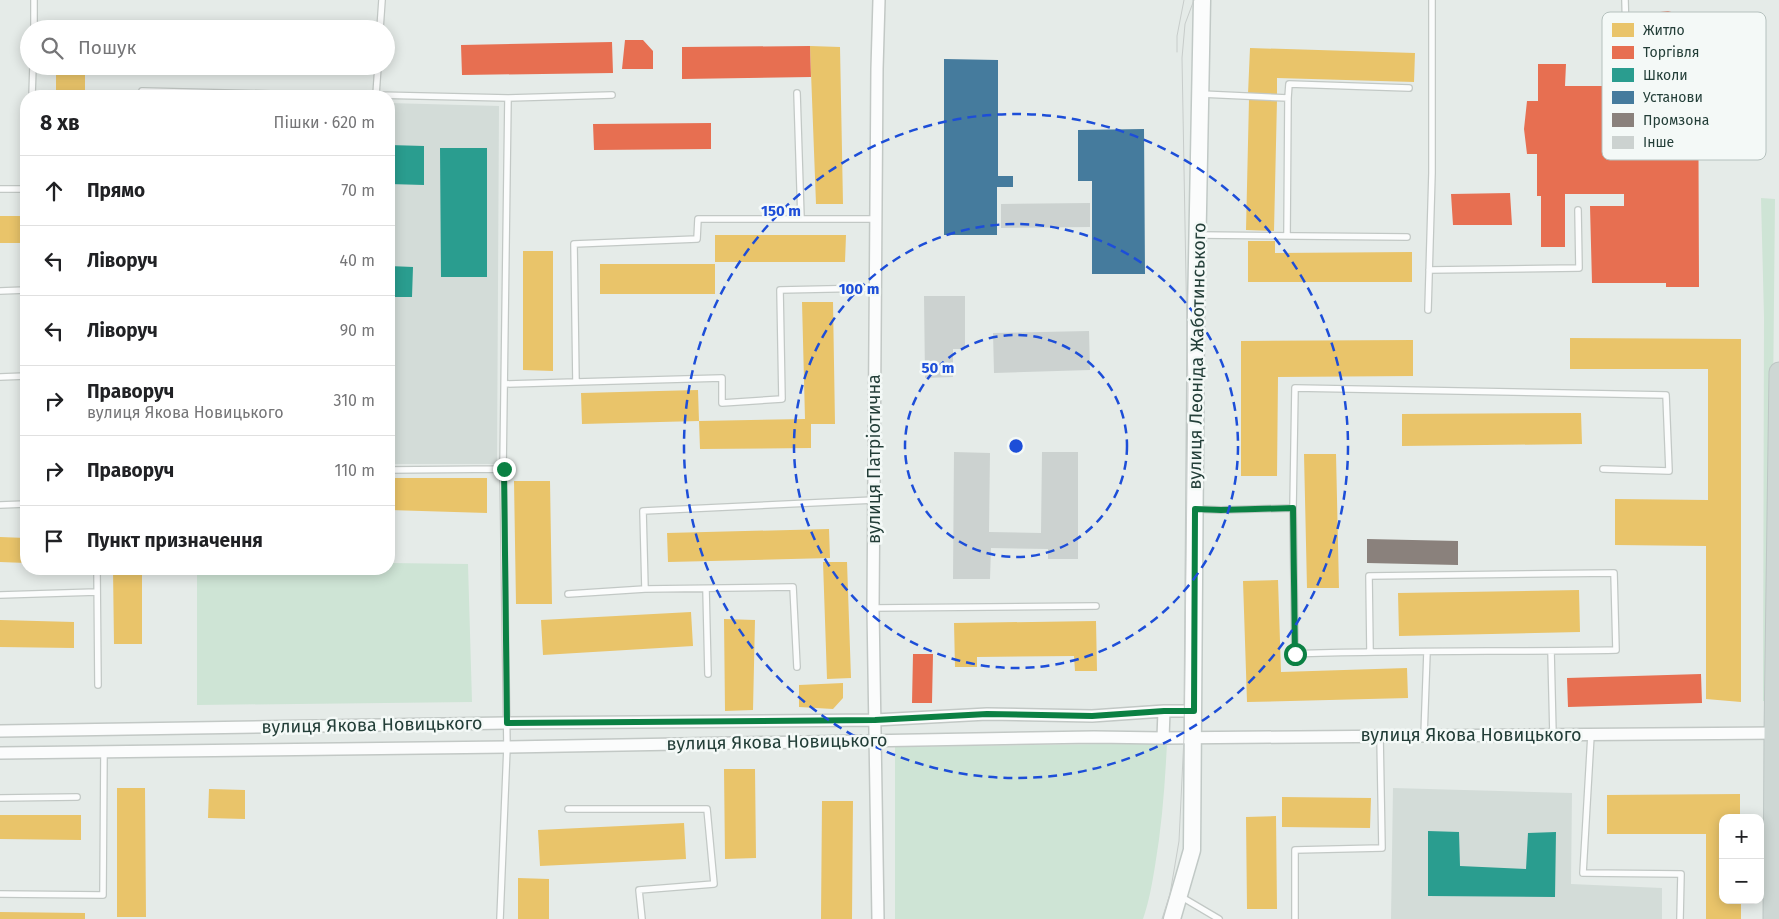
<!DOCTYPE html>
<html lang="uk">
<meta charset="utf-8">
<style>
body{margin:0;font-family:"Fira Sans",sans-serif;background:#f2f2f2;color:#202124}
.controls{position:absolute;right:15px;bottom:15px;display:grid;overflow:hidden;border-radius:10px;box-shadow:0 2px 12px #0003}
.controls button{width:45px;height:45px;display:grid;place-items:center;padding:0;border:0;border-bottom:1px solid #e0e0e0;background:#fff;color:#202124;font:25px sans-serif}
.stop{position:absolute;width:15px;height:15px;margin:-11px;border:4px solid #0b8043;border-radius:50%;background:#fff}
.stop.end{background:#0b8043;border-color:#fff;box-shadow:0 1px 5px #0008}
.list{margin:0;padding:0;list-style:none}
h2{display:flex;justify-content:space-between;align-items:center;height:65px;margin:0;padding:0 20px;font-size:21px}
h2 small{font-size:16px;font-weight:400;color:#757577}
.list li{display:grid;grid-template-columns:32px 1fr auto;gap:15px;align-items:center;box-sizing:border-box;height:70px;padding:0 20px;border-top:1px solid #e0e0e0}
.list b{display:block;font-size:19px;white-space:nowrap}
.list p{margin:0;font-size:16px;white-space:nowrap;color:#757577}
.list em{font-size:16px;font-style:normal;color:#757577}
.icon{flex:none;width:28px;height:28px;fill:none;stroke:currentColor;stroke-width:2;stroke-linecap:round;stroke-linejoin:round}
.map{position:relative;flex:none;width:1779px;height:919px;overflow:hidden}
.search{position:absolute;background:#fff;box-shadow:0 2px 12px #0003;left:20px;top:20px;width:375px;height:55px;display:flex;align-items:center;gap:12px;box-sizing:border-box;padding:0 18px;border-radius:28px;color:#757577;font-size:19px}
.panel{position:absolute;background:#fff;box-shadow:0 2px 12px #0003;left:20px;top:90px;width:375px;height:485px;border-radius:20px}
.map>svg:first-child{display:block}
.built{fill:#d3dcd8}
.green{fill:#cee4d5}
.homes{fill:#e9c46a}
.shops{fill:#e76f51}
.schools{fill:#2a9d8f}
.public{fill:#457b9d}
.industry{fill:#8a817c}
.building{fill:#ccd2d0}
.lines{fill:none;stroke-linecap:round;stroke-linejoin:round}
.lane-casing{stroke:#c2c8c5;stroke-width:8}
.street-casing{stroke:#c2c8c5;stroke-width:14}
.secondary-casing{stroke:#c1c9c6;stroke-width:19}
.primary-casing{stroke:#bdc6c4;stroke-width:21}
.lane{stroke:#fbfcfc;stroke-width:5.5}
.street{stroke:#fbfcfc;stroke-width:11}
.secondary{stroke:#fbfcfc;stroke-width:16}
.primary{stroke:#ced7d4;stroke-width:19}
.tram{stroke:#c7ccca;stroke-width:1}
.route{stroke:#0b8043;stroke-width:6}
.ring{fill:none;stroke:#1d4ed8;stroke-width:2.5;stroke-dasharray:9 6}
.labels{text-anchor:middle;stroke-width:5;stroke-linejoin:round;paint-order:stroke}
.street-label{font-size:18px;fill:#233e38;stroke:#f4f9f7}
.key{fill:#f4f9f7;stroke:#b5c1be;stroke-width:1}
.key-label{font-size:14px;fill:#233e38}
.centre{fill:#1d4ed8;stroke:#f4f9f7;stroke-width:2.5}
.ring-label{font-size:15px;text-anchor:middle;font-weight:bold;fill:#1d4ed8;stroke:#f4f9f7;stroke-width:5;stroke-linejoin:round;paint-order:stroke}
</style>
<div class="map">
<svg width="1779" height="919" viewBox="0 0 1779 919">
<rect width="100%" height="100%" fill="#e5ebe8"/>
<path class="built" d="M389 103 499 106 497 464H389Z
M1393 788 1572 793 1571 884 1662 888V919H1391Z"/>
<path class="green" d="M1761 198 1775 199 1770 702 1763 701 1764 317Z
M389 563 468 564 472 702 197 705V569H389Z
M1167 743C1165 784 1162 825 1155 866 1152 884 1149 902 1143 919H895V747Z"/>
<path class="homes" d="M810 46 840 47 843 204H816Z
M1250 48 1415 53 1414 82 1277 78V95L1248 94Z
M56 66H302V74L85 72V96H56Z
M1249 99 1277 100 1274 231 1246 230Z
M0 216H26V243H0Z
M715 235H846L845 262H715Z
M1248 241H1275V253L1412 252V282H1248Z
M523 251H553V371L523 370Z
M600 264H715V294H600Z
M802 302H833L835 424H811V448L700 449 699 421 582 424 581 393 698 390 699 421 805 419Z
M1570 338 1741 339V702L1706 699V546L1615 545V499L1708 500V369H1570Z
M1413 340V376L1278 377 1277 476H1241V341Z
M1581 413 1582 444 1402 446V414Z
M1304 454H1336L1339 588H1307Z
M389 478H487V513L389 510Z
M514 481H550L552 604H516Z
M829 529 830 558 668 562 667 533Z
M0 537 26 538V563L0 562Z
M823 562H847L851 678 827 679Z
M113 569H142V644H114Z
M1278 580 1281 672 1407 668 1408 698 1247 702 1243 581Z
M1579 590 1580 632 1399 636 1398 593Z
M691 612 693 646 543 655 541 620Z
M724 619 755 620 753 710 725 711Z
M0 620 74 622V648L0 647Z
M1096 621 1097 671H1075L1074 656 977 657V667H955L954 623Z
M843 683V698L833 709 799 707V685Z
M724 769H755L756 858 725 859Z
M117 788H145L146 917H117Z
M209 789 245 790V819L208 818Z
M1740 794V818H1723V900H1741V919H1706V834H1607V795Z
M1282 797 1371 798 1370 828 1282 827Z
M822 801H853L852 919H821Z
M0 815H81V840L0 839Z
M1276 816 1277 909H1247L1246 817Z
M684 823 686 859 540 866 538 830Z
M518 878 549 879V919H518Z
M0 912 85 913V919H0Z"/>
<path class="shops" d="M1668 11 1681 15V17H1698L1699 287H1666V283H1592L1590 206H1624V194H1565V247H1541V196H1537V154H1527L1524 129 1527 101H1538V64H1566L1565 86H1641V65H1637V17H1653V15L1660 12Z
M625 40H643L653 51V69H622Z
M612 42 613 73 462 75 461 45Z
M810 46 811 77 682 79V47Z
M711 123V149L594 150 593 124Z
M1510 193 1512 225H1453L1451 194Z
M913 654H933L932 703H912Z
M1701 674 1702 703 1568 707 1567 678Z"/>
<path class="schools" d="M389 145 424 146V185L389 184Z
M440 148H487V277H441Z
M389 266 413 267 412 297H389Z
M1428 831 1459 832 1460 866 1526 869 1528 833 1556 832 1555 897 1428 896Z"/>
<path class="public" d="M944 59 998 60V176H1013V187H997V235H944Z
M1144 129 1145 274H1092V181H1078V130Z"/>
<path class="industry" d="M1367 539 1458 541V565L1367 563Z"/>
<path class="building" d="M1090 203V227L1001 228V204Z
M924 296H965V349H953V377L925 378Z
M1089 331 1090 370 994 373 993 333Z
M954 452 990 453 989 532 1041 533 1042 452H1078V559H1048V549L991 548 990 579H953Z"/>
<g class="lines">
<defs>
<path id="lane" d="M1625 0 1627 75
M34 29V0
M380 29 382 0
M142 91 271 94
M797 93 801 219
M1201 94 1288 98 1289 84 1409 88
M376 95 508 98 503 469 507 747 500 919
M32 96 33 66
M271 96V94L376 95 378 66
M508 98 612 95
M0 189H26
M1200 235 1407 237
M1287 236 1288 98
M1429 270 1579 268 1578 210
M0 291 26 290
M1428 310 1432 173V0
M0 377 26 376
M576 382 722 378V403L782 399 780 290 875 288
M505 384 576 382 574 244 697 239 698 219H876
M389 470 503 469
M0 505 26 504
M1293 508 1295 654C1402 650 1509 652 1616 650L1614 573 1369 576 1370 651
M1197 509 1221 510 1293 508 1295 388 1666 395 1669 471 1603 469
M97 569 98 685
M706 589 708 674
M568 594 645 589
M0 595 97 592
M873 608 1096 606
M1551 651 1553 735
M797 667 793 587 645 589 643 511 874 500
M1591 735 1583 873 1681 874 1680 919
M1424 736 1427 652
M0 798 77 797
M568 809H707L714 884 639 890 642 919
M0 894 103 895 104 751
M1180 896 1219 919
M1295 919V850L1382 848 1380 736"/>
<path id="street" d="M1164 711H1194
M0 731 507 723 875 720 987 714 1092 716 1164 711 1163 738 1094 737 507 747 0 753
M1163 738 1779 733
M878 919 873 608 877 69 879 0"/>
<path id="secondary" d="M1172 919 1192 850 1196 314 1202 0"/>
<path id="primary" d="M1773 919 1774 733 1779 372"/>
</defs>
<use href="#lane" class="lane-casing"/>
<use href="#street" class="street-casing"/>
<use href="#secondary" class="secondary-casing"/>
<use href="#primary" class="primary-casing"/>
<use href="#lane" class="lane"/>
<use href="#street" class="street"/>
<use href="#secondary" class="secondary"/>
<use href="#primary" class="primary"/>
<path class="tram" d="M1177 52V36L1184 0
M1162 919 1170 894 1179 841 1184 737 1188 389 1182 58 1185 24 1194 0"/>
</g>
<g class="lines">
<path class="route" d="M504 469 507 723 875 720 987 714 1092 716 1164 711H1194L1195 509 1221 510 1293 508 1295 654"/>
</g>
<g class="ring">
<circle cx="1016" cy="446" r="111"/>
<circle cx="1016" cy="446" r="222"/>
<circle cx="1016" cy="446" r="332"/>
</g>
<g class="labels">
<g class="street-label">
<text transform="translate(1197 356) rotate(-89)" y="6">вулиця Леоніда Жаботинського</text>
<text transform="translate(874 459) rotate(-90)" y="6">вулиця Патріотична</text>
<text transform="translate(372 725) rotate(-1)" y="6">вулиця Якова Новицького</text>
<text x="1471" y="741">вулиця Якова Новицького</text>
<text transform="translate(777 742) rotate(-1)" y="6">вулиця Якова Новицького</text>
</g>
</g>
<rect x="1602" y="12" width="164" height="148" rx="8" class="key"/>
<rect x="1612" y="23" width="22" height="14" fill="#e9c46a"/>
<rect x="1612" y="46" width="22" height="13" fill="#e76f51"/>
<rect x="1612" y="68" width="22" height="14" fill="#2a9d8f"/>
<rect x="1612" y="91" width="22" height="13" fill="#457b9d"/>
<rect x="1612" y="113" width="22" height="14" fill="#8a817c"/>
<rect x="1612" y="136" width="22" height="13" fill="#ccd2d0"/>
<g class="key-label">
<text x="1643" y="35">Житло</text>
<text x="1643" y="57">Торгівля</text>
<text x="1643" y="80">Школи</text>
<text x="1643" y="102">Установи</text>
<text x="1643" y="125">Промзона</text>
<text x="1643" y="147">Інше</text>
</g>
<circle cx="1016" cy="446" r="8" class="centre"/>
<g class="ring-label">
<text x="781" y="216">150 m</text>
<text x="859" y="294">100 m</text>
<text x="938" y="373">50 m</text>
</g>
</svg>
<div class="controls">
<button>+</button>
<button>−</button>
</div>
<div class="stop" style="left:1295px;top:654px"></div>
<div class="stop end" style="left:504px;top:469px"></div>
<div class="search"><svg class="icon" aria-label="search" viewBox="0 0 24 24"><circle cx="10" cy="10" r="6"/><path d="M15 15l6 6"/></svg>Пошук</div>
<section class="panel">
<h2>8 хв<small>Пішки · 620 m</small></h2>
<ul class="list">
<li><svg class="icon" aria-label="ahead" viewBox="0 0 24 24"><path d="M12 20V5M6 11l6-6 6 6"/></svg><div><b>Прямо</b></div><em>70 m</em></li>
<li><svg class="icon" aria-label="left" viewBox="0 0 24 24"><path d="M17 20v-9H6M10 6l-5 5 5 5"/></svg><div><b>Ліворуч</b></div><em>40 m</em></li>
<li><svg class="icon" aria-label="left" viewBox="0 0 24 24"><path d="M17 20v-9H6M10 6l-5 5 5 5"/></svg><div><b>Ліворуч</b></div><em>90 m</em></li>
<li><svg class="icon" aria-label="right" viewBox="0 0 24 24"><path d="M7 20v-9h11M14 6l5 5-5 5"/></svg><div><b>Праворуч</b><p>вулиця Якова Новицького</p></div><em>310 m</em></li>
<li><svg class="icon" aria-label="right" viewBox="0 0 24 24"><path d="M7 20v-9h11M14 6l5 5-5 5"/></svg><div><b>Праворуч</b></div><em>110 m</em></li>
<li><svg class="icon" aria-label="arrive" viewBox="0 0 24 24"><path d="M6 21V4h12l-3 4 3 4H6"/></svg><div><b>Пункт призначення</b></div></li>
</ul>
</section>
</div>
